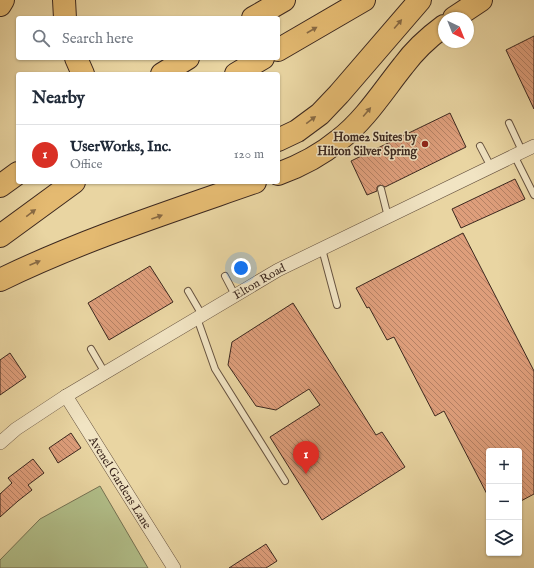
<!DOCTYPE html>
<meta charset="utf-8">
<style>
body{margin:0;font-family:"IM FELL English",serif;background:#f2f2f3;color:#1f2937}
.controls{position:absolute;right:12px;bottom:12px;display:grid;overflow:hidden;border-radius:4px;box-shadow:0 1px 3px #0004}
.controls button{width:36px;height:36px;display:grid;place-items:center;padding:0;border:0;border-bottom:1px solid #e0e1e3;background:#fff;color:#1f2937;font:20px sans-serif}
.compass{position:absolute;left:438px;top:12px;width:36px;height:36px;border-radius:50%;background:#fff;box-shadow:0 1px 3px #0004;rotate:137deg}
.you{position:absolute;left:241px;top:268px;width:14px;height:14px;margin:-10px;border:3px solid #fff;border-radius:50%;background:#1a73e8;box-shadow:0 0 0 6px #1a73e833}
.badge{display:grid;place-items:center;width:26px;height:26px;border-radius:50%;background:#d93025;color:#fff;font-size:13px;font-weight:700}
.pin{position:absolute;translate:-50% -33px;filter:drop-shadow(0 1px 2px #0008)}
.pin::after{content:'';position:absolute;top:21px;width:14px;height:12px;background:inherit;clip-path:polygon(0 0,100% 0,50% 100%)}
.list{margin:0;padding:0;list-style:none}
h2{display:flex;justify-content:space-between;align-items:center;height:52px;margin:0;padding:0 16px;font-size:17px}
h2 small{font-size:13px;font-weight:400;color:#747a83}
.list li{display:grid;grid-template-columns:26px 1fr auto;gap:12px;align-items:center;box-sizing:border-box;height:60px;padding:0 16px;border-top:1px solid #e0e1e3}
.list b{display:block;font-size:15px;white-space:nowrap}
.list p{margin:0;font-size:13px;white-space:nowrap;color:#747a83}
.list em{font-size:13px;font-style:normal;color:#747a83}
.icon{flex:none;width:22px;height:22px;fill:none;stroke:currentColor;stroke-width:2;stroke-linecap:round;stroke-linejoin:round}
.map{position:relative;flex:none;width:534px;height:568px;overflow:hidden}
.search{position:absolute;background:#fff;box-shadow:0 1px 3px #0004;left:16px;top:16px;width:264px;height:44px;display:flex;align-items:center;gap:10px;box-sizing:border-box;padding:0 14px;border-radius:4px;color:#747a83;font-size:15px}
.panel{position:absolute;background:#fff;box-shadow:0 1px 3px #0004;left:16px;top:72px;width:264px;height:112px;border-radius:4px}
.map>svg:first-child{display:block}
.park{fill:#b1be89;stroke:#767354}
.building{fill:url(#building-back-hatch);stroke:#3c281f}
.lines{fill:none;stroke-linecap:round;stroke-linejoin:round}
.service-casing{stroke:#675340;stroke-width:8}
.minor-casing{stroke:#675340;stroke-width:14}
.motorway-casing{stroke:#3c281f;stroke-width:24}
.service{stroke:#f1e4c3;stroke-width:6}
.minor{stroke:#f1e4c3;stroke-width:13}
.motorway{stroke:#e4ba71;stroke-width:22}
.oneway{fill:#886a44}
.poi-dot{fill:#8f2418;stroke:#f1e4c3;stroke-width:1.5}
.labels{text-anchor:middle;stroke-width:3;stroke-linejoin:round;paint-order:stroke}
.poi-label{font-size:12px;font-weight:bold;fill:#3c281f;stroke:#f1e4c3;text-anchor:end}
.street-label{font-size:12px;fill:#3c281f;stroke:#f1e4c3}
</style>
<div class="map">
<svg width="534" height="568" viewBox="0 0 534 568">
<defs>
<pattern id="building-back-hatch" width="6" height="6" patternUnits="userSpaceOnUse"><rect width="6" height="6" fill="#de9e7b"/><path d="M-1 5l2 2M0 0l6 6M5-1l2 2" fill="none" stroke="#b58164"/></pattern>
</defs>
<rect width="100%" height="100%" fill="#e9d5a2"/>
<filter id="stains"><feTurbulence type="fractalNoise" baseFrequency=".005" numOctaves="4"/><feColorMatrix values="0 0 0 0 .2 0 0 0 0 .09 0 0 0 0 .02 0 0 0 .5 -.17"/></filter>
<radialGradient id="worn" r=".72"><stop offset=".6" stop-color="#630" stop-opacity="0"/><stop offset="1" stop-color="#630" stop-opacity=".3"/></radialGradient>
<path class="park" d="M100 486 148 568H0V560L40 519Z"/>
<path class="building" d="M534 36V109L506 50Z
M450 113 466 147 385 187 380 185 377 187V191L367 195 351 161Z
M515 179 525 199 461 228 452 209Z
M463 233 534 371V494L519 502V451H489V498L444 411 435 416 394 337 387 340 369 307 367 308 356 288Z
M150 266 173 302 109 340 88 303Z
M293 303 376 435 382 432 405 467 322 520 270 437 320 405 309 389 276 410 256 406 228 365 232 342Z
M10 353 26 377 0 395V360Z
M71 433 81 448 58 463 49 448Z
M33 459 44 473 28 485 32 490 18 501 0 517V494L12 483 8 478Z
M266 544 277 561 266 568H229Z"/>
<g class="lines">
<defs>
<path id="service" d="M509 123 522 151
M480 146 491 167
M514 155 534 195
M381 189 388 217
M322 249 337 305
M225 276 235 295
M188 291 202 315
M197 318 215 369 285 481
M91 349 105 373"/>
<g id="minor">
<path id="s1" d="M66 396 174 568"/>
<path id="s2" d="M0 443 16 429 66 396 278 270 534 146"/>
</g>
<path id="motorway" d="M64 0 65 18
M0 5 3 0
M253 18 284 0
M454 18 481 0
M278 50 364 0
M76 58 83 74
M162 74 188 58
M236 74 263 58
M278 140 297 131 320 114 339 94 420 0
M278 174C300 166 321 155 339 140 365 120 383 91 403 66 414 51 429 37 444 26
M0 186 18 173
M0 236 74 182
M0 280C82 240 169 212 255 182"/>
</defs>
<use href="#service" class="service-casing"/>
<use href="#minor" class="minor-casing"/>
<use href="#motorway" class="motorway-casing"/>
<use href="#service" class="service"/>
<use href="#minor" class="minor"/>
<use href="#motorway" class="motorway"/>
</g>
<defs><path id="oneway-solid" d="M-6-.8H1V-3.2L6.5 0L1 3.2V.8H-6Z"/></defs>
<g class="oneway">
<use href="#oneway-solid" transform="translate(398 24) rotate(-50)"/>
<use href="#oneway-solid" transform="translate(312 30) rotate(-30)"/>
<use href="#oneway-solid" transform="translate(367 112) rotate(-50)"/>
<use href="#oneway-solid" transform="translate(311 120) rotate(-37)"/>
<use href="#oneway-solid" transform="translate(31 213) rotate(-37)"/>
<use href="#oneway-solid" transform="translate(157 217) rotate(-20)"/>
<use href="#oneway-solid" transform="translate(35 263) rotate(-23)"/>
</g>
<circle class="poi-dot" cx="425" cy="144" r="4"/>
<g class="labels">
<g class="poi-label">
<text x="417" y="141">Home2 Suites by<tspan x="417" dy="14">Hilton Silver Spring</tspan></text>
</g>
<g class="street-label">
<text dy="4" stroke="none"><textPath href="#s2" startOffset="306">Elton Road</textPath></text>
<text dy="4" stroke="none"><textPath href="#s1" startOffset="102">Avenel Gardens Lane</textPath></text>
</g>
</g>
<rect width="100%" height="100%" filter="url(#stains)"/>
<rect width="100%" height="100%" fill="url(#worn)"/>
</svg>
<div class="controls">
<button>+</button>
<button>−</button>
<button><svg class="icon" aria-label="layers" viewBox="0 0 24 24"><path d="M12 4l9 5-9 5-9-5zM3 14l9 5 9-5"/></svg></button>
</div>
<svg class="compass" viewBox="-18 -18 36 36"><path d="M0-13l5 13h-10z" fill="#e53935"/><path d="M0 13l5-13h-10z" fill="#747a83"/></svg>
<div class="you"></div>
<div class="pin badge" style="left:306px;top:474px">1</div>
<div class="search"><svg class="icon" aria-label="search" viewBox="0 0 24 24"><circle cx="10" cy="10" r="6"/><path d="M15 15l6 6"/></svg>Search here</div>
<section class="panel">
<h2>Nearby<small></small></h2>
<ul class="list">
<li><span class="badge">1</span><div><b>UserWorks, Inc.</b><p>Office</p></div><em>120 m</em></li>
</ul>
</section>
</div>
